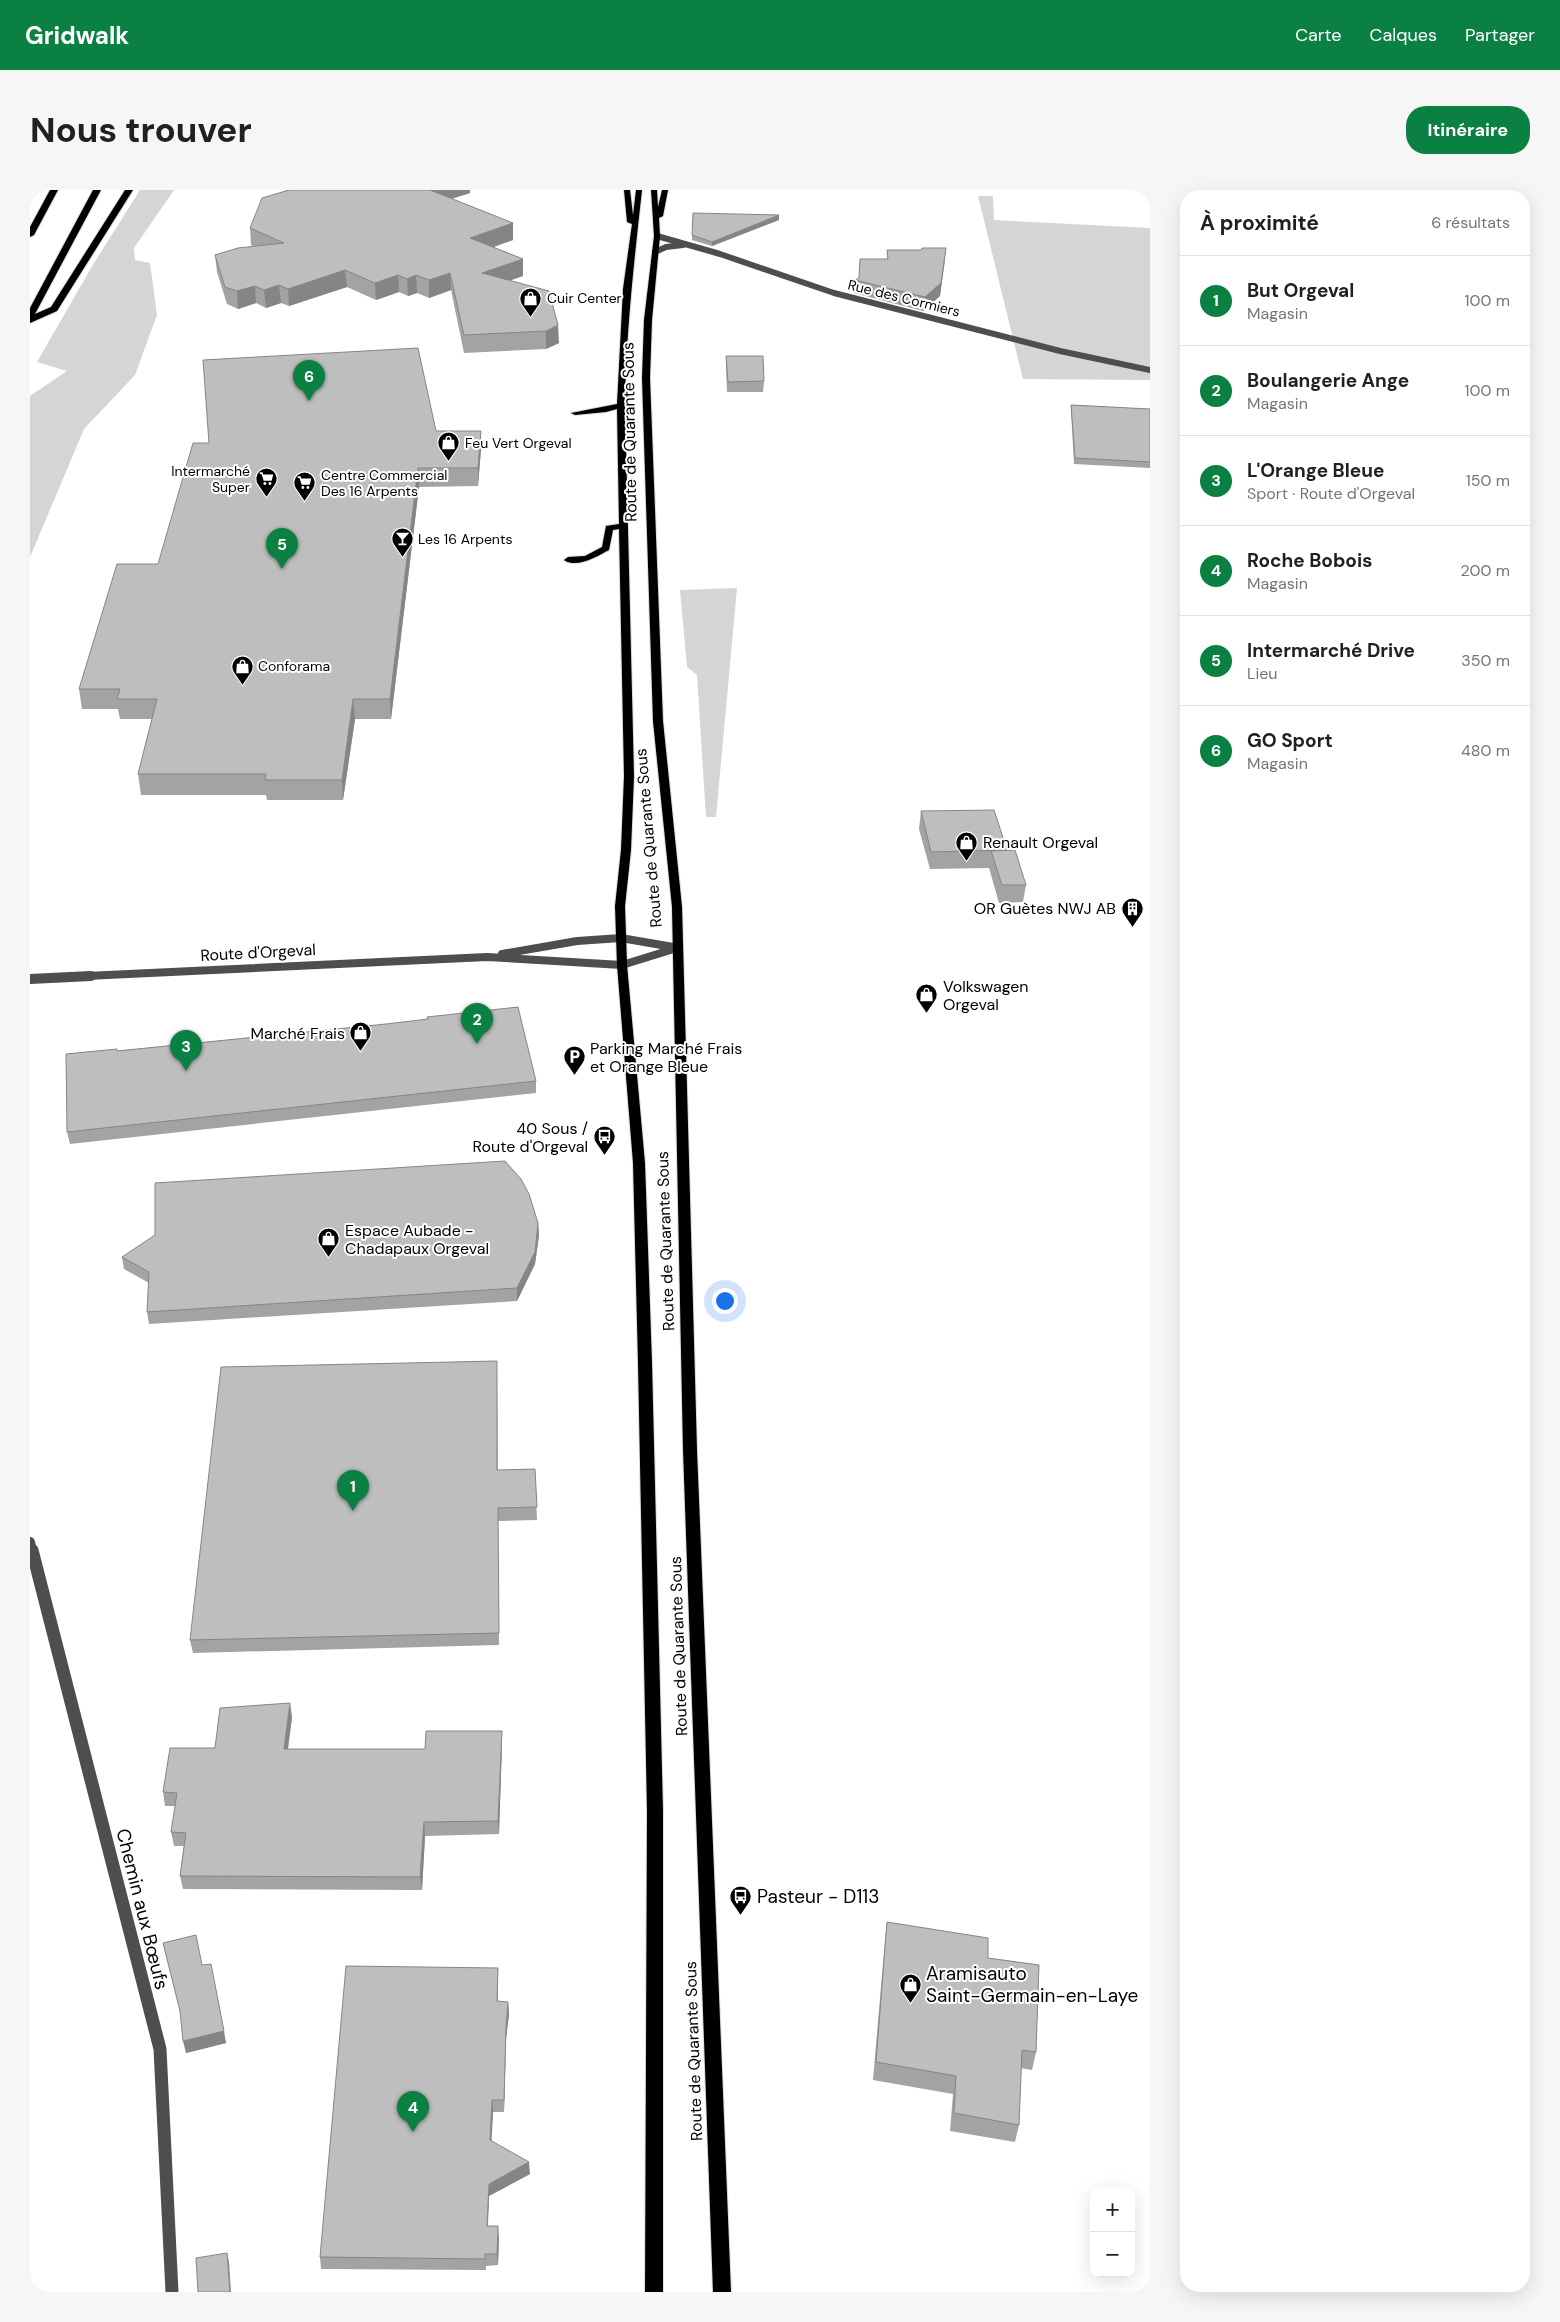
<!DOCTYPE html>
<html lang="fr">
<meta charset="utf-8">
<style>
body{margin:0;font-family:"DM Sans",sans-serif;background:#f6f6f6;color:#202124}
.controls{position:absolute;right:15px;bottom:15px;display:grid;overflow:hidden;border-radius:10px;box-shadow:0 5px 20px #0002}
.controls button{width:45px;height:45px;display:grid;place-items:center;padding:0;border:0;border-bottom:1px solid #e0e0e0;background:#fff;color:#202124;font:25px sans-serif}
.you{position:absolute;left:694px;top:1110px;width:18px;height:18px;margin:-12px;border:4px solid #fff;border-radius:50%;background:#1a73e8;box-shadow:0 0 0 8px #1a73e833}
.badge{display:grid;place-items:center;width:32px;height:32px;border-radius:50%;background:#0b8043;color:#fff;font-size:16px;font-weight:700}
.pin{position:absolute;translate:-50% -41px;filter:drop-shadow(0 1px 2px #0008)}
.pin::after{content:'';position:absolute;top:26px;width:18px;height:15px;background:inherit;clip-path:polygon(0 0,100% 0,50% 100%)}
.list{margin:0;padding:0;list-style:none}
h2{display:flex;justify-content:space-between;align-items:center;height:65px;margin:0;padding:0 20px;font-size:21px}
h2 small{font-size:16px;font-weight:400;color:#757577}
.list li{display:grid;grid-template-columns:32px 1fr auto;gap:15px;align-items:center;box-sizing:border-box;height:90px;padding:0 20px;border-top:1px solid #e0e0e0}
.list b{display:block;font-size:19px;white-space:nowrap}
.list p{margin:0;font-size:16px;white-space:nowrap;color:#757577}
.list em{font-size:16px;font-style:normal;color:#757577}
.map{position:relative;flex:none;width:1120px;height:2102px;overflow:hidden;border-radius:20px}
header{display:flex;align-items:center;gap:30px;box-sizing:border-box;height:70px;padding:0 25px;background:#0b8043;color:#fff}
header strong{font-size:24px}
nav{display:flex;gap:28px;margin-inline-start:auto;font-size:18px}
.intro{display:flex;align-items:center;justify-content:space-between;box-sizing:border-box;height:120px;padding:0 30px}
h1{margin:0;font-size:35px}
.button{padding:12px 22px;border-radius:20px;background:#0b8043;color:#fff;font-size:18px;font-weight:700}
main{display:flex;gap:30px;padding:0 30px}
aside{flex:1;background:#fff;border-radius:20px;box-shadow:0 5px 20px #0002}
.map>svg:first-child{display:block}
.green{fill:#d5d5d5}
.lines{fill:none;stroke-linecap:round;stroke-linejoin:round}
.primary-casing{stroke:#dbdbdb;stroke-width:2}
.motorway-casing{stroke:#dbdbdb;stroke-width:2}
.minor-far2{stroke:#4e4e4e;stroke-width:6}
.minor-far1{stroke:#4e4e4e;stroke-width:10}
.minor{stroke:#4e4e4e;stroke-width:13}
.tertiary-far1{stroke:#4e4e4e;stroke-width:8}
.tertiary{stroke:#4e4e4e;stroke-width:10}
.primary{fill:#000;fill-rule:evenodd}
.motorway{fill:#000;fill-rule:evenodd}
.wall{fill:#a3a3a3}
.shaded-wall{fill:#858585}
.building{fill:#bebebe;stroke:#858585}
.labels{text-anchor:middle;stroke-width:4;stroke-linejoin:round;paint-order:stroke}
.far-poi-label{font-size:14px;fill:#000;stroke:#fff;text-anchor:start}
.far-street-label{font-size:14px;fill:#000;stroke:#fff}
.street-label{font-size:16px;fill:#000;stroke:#fff}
.poi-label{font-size:16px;fill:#000;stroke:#fff;text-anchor:start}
.near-poi-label{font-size:19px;fill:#000;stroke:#fff;text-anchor:start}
.near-street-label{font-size:19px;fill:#000;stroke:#fff}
</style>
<header>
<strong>Gridwalk</strong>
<nav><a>Carte</a><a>Calques</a><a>Partager</a></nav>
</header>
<div class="intro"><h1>Nous trouver</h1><a class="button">Itinéraire</a></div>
<main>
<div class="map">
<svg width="1120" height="2102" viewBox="0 0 1120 2102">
<rect width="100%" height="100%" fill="#fff"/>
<path class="green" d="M110 0H144L104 58 105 70 120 73 127 125 105 185 54 239 0 367V206L37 181 7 172 61 78Z
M948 6H963L964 30 1120 38V190L993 189Z
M707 398 686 627H676L667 485 657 477 650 400Z"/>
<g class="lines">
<defs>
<path id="primary" d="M594 0H600L603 25 606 0H612C604 72 596 143 595 215L604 586 601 660 595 716 597 775 615 973 622 1173 633 1621V2102H615L617 1621 608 1173 603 973 587 775 585 716 591 660 594 586 589 339 583 340 579 360C568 366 546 379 534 370L538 367 555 366 572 357 576 336 589 334 587 219 576 222 545 225 541 223 587 214 593 99 602 34 597 32Z
M621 0H627L628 17 632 0H638L633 26 629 28 630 46 622 130 620 188 633 531 652 717 667 1260 701 2102H683L653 1260 642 717 623 531 612 188 614 130 624 46Z"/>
<path id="motorway" d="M20 0H28L4 45 0 47V37Z
M63 0H71L5 124 21 117 95 0H103L27 121 0 133V118Z"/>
</defs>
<use href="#primary" class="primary-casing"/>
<use href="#motorway" class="motorway-casing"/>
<path class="minor-far2" d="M627 46 690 64 804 103 1030 161 1120 180
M625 62 636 57 653 55"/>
<path class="minor-far1" d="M0 1352 2 1361"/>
<path class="minor" d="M2 1360 130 1859 142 2102"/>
<path class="tertiary-far1" d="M472 764 547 751 591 748 643 757
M35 787 457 767 592 775 647 758"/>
<path class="tertiary" d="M0 789 61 786"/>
<use href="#primary" class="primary"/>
<use href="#motorway" class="motorway"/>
</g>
<path class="wall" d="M257 0H440V3L421 9 483 33V50L463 57 493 69V86L480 90 529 153 516 159 434 163 421 100 399 108 387 103 378 106 369 102 346 110 317 97 259 116 251 113 236 118 226 113 208 119 197 114 187 82 185 65 223 56 221 55 220 38Z
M749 30 682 56 662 50V45Z
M857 60 915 71 910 106 893 121 824 103 825 90 829 88 830 69H857Z
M696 166 734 191 733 202H697L696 177Z
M1041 215 1120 219V278L1044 274 1041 220Z
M406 241H451V259L448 296 389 297 361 529H325L313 610H237L236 605H111L108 584 122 529H90L88 519H52L49 499 128 374 179 253Z
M891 621 977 660 996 695 993 712 969 713 959 678 900 679 889 639Z
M397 827 506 891V903L40 954 37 942 87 861 397 830Z
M508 1033 509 1045 505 1074 487 1111 119 1134 117 1122 119 1093 94 1079 92 1067Z
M467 1183 468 1280 505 1279 507 1330 468 1331 469 1455 163 1463 160 1450Z
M262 1527 258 1559H395L472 1554 469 1644 395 1646 392 1700 153 1699 150 1686 154 1656H144L141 1642 145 1616H135L133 1602 185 1558Z
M857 1732 1006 1862 1002 1880 991 1878 989 1935 985 1952 920 1941 923 1904 843 1890 855 1750Z
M133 1753 172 1775 196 1853 156 1863 151 1825Z
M468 1778V1811L478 1812 479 1824 476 1849 474 1922H463L461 1951 500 1984 459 2006 458 2036 469 2048 468 2075 456 2076V2080L291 2079 290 2067Z"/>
<path class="shaded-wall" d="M398 0H440V3L399 16Z
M749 25V30L682 56V52Z
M483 33V50L441 65 440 48Z
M916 58 910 106 893 121 895 107Z
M493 69V86L453 100 452 83Z
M315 80 317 97 259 116 258 99Z
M420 83 421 100 399 108V90Z
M368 85 369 102 346 110 345 93Z
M386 85 387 103 378 106 377 89Z
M249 95 251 113 236 118 234 100Z
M225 96 226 113 208 119 207 101Z
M528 135 529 153 516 159V141Z
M451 241V259L448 296V278Z
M388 278 389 297 361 529 360 509Z
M323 509 325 529 313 610 312 590Z
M508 1033 509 1045 505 1074 487 1111V1098Z
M260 1513 262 1527 256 1572 254 1559Z
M472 1541V1554L469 1644 468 1631Z
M394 1632 395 1646 392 1700 390 1687Z
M478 1812 479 1824 476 1849 474 1922V1910L476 1837Z
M194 1841 196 1853 156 1863 153 1851Z
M462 1910 463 1922 461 1962 460 1950Z
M499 1972 500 1984 459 2006 457 2048V2036L459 1994Z
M468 2036 469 2048 468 2075 467 2064Z
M197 2063 199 2072 201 2102H200Z"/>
<path class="building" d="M259 0H400L483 33 440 48 493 69 452 83 519 101 528 135 516 141 434 145 420 83 399 90 386 85 377 89 368 85 345 93 315 80 258 99 249 95 234 100 225 96 207 101 195 97 185 65 208 58 254 53 220 38 232 8Z
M663 23 749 25 682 52 662 45Z
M892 58H916L911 93 895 107 825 90 829 88 830 69H858L857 60H891Z
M388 158 406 241H451L448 278H388L360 509H323L312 590H235L236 584H108L127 509H87L90 499H49L87 374H128L163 253H179L173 170Z
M696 166H733L734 191 698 192Z
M1041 215 1120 219V272L1045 268Z
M964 620 977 660 901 662 891 621Z
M985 660 996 695H972L961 661Z
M488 817 506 891 37 942 36 864 87 859V861L356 834 398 829 397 827Z
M475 971 491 989 499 1004 508 1033 505 1062 487 1098 117 1122 119 1082 92 1067 125 1045V993Z
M467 1171V1280L505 1279 507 1317 468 1318 469 1443 160 1450 191 1177Z
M260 1513 254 1559H395L396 1541H472L468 1631 394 1632 390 1687 150 1686 156 1643 141 1642 147 1603 133 1602 140 1558H185L190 1518Z
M857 1732 958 1748V1768L1009 1775 1006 1862 992 1860 989 1935 924 1923 926 1886 846 1872Z
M166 1745 172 1775 181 1774 194 1841 153 1851 150 1821 133 1753Z
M316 1776 468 1778 467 1811 478 1812 476 1837 474 1910H462L460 1950 499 1972 459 1994 457 2036H468L467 2064H455V2069L290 2067Z
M197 2063 200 2102H168L166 2068Z"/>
<defs>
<symbol id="shop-pin" viewBox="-11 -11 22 30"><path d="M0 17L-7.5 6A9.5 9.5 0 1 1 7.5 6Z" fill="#000" stroke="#fff"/><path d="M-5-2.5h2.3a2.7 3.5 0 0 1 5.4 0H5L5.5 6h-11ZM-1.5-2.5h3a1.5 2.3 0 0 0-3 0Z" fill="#fff"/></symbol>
<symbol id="supermarket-pin" viewBox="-11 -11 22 30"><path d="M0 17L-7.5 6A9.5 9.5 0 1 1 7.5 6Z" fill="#000" stroke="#fff"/><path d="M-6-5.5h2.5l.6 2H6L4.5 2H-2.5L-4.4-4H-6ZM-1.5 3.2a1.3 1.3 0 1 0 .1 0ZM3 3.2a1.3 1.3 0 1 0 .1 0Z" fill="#fff"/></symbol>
<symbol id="bar-pin" viewBox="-11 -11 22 30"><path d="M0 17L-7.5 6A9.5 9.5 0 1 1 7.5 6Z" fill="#000" stroke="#fff"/><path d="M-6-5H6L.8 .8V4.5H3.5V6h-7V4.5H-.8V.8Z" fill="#fff"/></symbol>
<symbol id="building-pin" viewBox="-11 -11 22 30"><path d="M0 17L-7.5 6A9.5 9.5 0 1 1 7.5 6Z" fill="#000" stroke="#fff"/><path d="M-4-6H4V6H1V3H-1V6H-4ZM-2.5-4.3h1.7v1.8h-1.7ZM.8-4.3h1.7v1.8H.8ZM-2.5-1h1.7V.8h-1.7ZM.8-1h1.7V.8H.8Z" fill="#fff"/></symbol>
<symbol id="parking-pin" viewBox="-11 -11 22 30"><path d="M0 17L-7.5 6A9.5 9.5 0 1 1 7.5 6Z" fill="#000" stroke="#fff"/><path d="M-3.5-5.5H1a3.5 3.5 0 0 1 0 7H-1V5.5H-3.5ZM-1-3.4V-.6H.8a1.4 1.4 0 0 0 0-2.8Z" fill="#fff"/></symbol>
<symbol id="bus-pin" viewBox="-11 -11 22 30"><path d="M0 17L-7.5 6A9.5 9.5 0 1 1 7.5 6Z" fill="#000" stroke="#fff"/><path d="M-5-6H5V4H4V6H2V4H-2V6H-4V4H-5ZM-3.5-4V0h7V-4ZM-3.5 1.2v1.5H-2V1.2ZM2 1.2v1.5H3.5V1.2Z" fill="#fff"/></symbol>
</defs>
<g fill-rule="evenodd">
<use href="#shop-pin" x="488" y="96" width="25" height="34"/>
<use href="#shop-pin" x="406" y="240" width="25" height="34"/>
<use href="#supermarket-pin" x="224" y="276" width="25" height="34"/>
<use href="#supermarket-pin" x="262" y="280" width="25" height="34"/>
<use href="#bar-pin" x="360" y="336" width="25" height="34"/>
<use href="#shop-pin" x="200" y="464" width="25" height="34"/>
<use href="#shop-pin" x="924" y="640" width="25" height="34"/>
<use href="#building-pin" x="1090" y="706" width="25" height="34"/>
<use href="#shop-pin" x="884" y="792" width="25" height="34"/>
<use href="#shop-pin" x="318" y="830" width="25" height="34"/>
<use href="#parking-pin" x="532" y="854" width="25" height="34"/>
<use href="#bus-pin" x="562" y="934" width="25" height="34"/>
<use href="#shop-pin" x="286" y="1036" width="25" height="34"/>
<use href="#bus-pin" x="698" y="1694" width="25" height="34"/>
<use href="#shop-pin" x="868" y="1782" width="25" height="34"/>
</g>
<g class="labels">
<g class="far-poi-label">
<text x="517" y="113">Cuir Center</text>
<text x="435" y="258">Feu Vert Orgeval</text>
<text x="220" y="286" text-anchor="end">Intermarché<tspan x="220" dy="16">Super</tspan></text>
<text x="291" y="290">Centre Commercial<tspan x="291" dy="16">Des 16 Arpents</tspan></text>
<text x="388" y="354">Les 16 Arpents</text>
<text x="228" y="481">Conforama</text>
</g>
<g class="far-street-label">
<text transform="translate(874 108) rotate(14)" y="5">Rue des Cormiers</text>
</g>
<g class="street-label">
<text transform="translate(599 242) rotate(-91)" y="6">Route de Quarante Sous</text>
<text transform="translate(618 648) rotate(-95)" y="6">Route de Quarante Sous</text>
<text transform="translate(228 762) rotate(-3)" y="6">Route d'Orgeval</text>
<text transform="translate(635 1051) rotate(-92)" y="6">Route de Quarante Sous</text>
<text transform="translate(648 1456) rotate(-92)" y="6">Route de Quarante Sous</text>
<text transform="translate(663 1861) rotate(-92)" y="6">Route de Quarante Sous</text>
</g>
<g class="poi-label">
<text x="953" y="658">Renault Orgeval</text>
<text x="1086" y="724" text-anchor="end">OR Guètes NWJ AB</text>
<text x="913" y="802">Volkswagen<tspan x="913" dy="18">Orgeval</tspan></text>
<text x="315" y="849" text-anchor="end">Marché Frais</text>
<text x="560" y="864">Parking Marché Frais<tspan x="560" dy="18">et Orange Bleue</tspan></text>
<text x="558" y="944" text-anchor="end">40 Sous /<tspan x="558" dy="18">Route d'Orgeval</tspan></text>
<text x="315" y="1046">Espace Aubade -<tspan x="315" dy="18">Chadapaux Orgeval</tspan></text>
</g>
<g class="near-poi-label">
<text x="727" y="1713">Pasteur - D113</text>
<text x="896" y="1790">Aramisauto<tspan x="896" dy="22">Saint-Germain-en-Laye</tspan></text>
</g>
<g class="near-street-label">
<text transform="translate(113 1719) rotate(76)" y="7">Chemin aux Bœufs</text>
</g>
</g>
</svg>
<div class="controls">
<button>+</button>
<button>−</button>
</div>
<div class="you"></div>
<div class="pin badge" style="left:323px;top:1321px">1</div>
<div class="pin badge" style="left:447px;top:854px">2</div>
<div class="pin badge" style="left:156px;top:881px">3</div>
<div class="pin badge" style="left:383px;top:1942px">4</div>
<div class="pin badge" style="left:252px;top:379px">5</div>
<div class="pin badge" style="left:279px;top:211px">6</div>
</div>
<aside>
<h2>À proximité<small>6 résultats</small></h2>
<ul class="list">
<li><span class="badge">1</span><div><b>But Orgeval</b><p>Magasin</p></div><em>100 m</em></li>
<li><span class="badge">2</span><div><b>Boulangerie Ange</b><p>Magasin</p></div><em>100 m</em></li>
<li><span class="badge">3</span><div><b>L'Orange Bleue</b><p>Sport · Route d'Orgeval</p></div><em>150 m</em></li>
<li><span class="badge">4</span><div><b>Roche Bobois</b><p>Magasin</p></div><em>200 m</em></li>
<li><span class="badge">5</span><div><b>Intermarché Drive</b><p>Lieu</p></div><em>350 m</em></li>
<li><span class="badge">6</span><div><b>GO Sport</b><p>Magasin</p></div><em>480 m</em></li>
</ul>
</aside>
</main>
